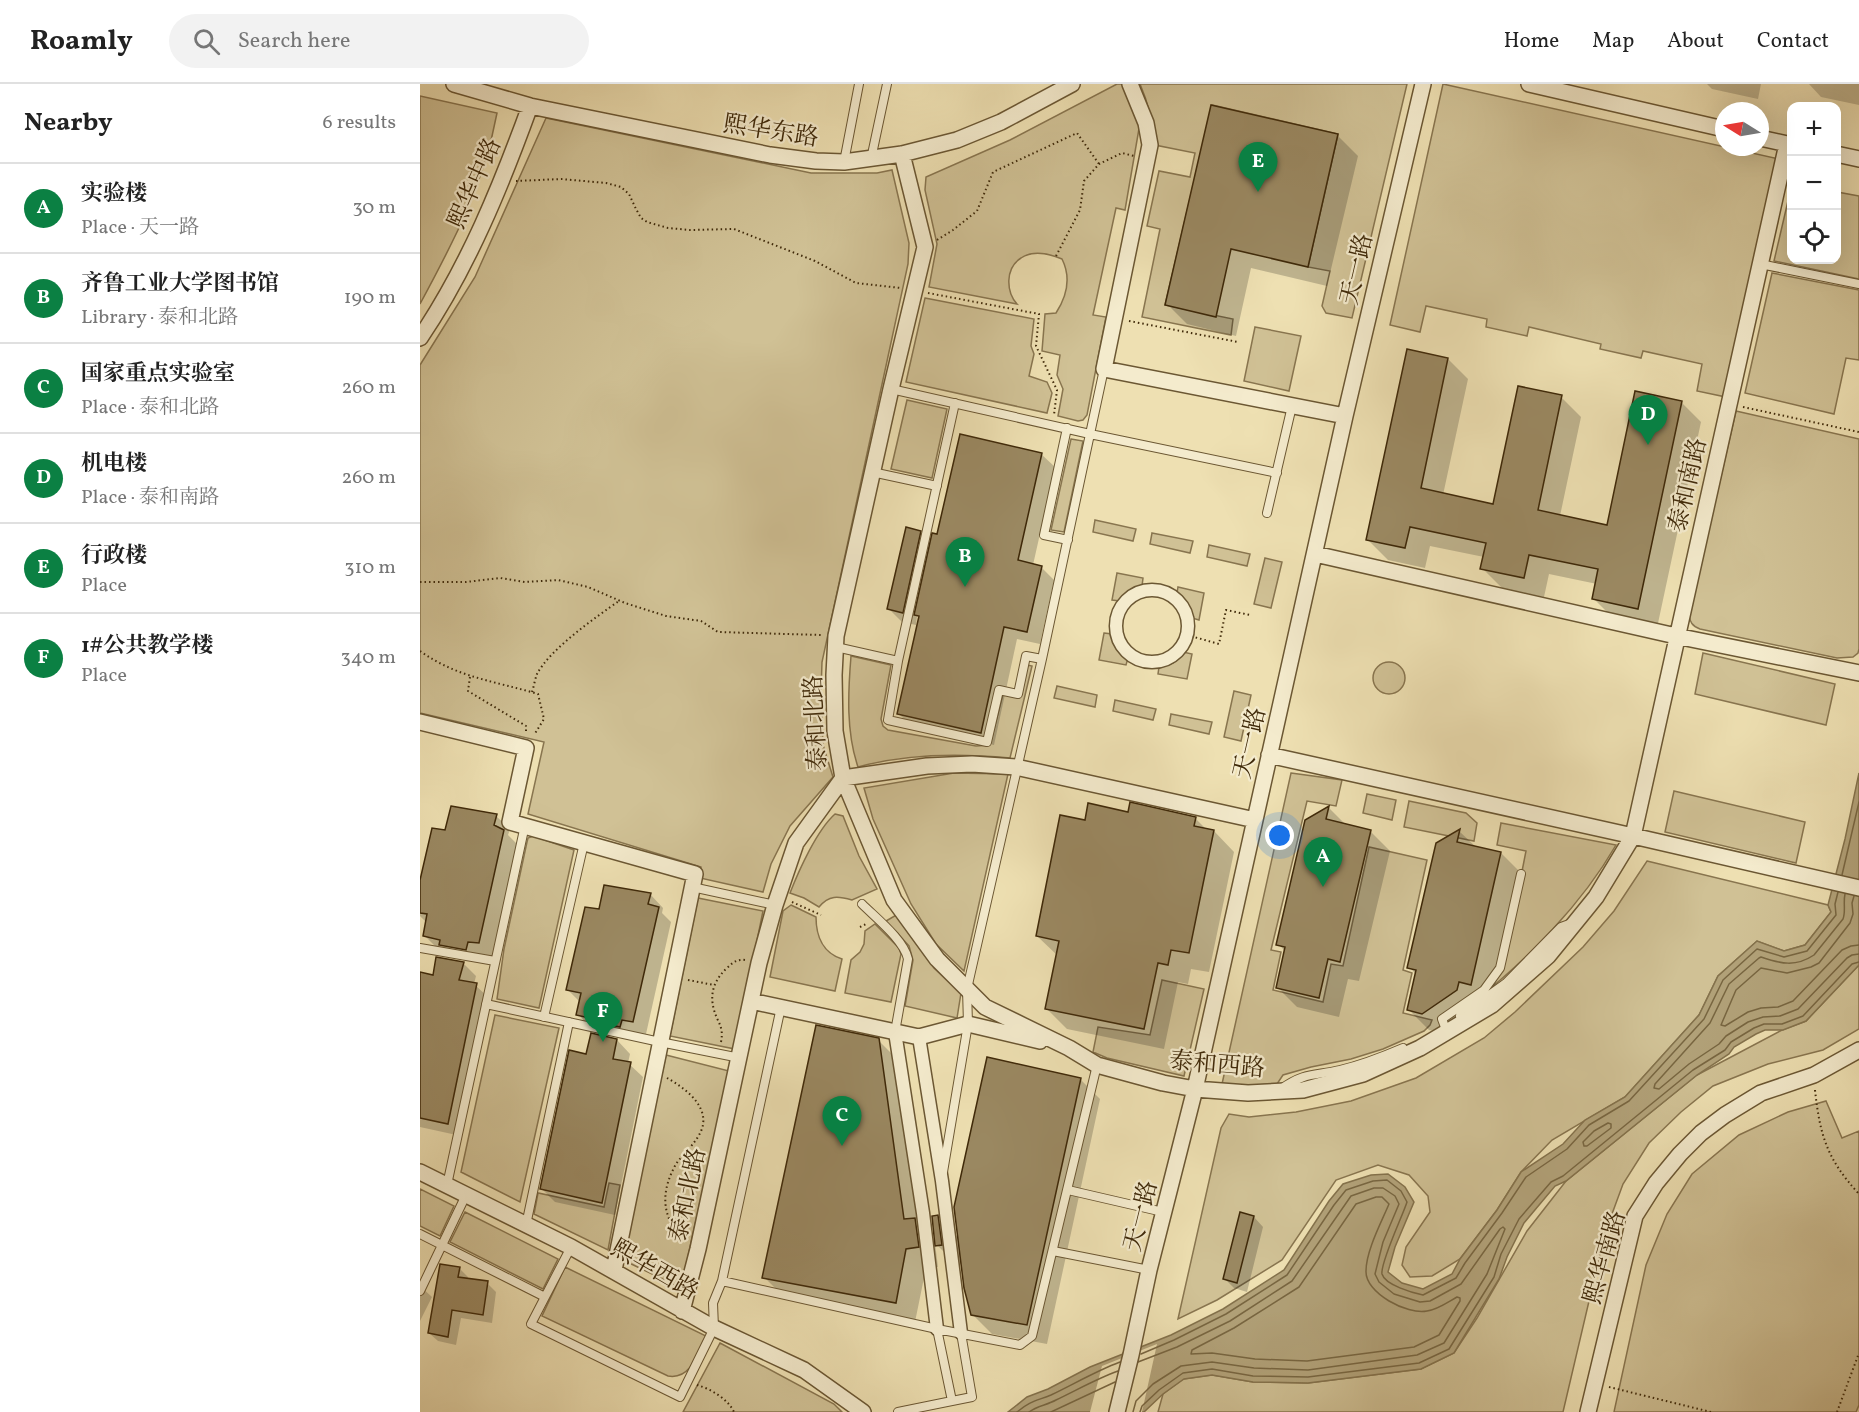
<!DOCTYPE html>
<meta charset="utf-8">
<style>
body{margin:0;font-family:Vollkorn,"Noto Serif SC",serif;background:#f2f2f2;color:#222}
.controls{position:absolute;right:18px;top:18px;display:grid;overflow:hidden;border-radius:12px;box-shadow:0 6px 24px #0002}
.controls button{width:54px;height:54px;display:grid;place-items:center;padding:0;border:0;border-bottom:2px solid #e0e0e0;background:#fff;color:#222;font:30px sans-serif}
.compass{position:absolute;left:1295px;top:18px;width:54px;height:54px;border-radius:50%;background:#fff;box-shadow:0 6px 24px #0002;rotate:281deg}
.you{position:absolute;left:860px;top:752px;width:21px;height:21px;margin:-15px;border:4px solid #fff;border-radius:50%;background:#1a73e8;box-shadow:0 0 0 9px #1a73e833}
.badge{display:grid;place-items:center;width:39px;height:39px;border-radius:50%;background:#0b8043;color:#fff;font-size:20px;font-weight:700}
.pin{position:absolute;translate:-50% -50px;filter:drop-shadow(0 2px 3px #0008)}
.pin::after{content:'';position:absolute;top:32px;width:21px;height:18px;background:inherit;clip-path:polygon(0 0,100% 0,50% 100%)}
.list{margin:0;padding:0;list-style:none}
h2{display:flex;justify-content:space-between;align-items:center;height:78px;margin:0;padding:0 24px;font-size:26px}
h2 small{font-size:20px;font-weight:400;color:#767676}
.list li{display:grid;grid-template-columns:39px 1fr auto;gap:18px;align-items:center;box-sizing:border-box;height:90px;padding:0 24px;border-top:2px solid #e0e0e0}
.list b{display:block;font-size:22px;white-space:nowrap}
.list p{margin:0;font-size:20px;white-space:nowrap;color:#767676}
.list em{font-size:20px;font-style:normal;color:#767676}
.icon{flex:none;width:33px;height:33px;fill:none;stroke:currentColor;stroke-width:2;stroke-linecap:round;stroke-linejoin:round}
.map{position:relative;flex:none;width:1439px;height:1328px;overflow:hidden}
header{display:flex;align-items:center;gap:36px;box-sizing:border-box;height:84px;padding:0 30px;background:#fff;border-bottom:2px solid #e0e0e0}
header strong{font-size:28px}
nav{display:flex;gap:33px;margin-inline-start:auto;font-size:21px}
.search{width:420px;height:54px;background:#f2f2f2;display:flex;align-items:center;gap:15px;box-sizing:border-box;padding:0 21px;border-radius:33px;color:#767676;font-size:22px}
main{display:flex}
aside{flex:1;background:#fff}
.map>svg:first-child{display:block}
.green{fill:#d0c195;stroke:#88754f;stroke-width:1.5}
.water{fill:#b2a279;stroke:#84724c;stroke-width:1.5}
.pier{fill:#eee0b2}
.shadow{fill:#0003}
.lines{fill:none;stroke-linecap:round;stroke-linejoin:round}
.shore{stroke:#786641;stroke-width:1.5}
.building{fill:#9a8861;stroke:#3f2909;stroke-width:1.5}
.service-casing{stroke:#6b5733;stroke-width:10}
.pedestrian-casing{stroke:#6b5733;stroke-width:15}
.minor-casing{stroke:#6b5733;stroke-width:18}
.path{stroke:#3f2909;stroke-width:2;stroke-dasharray:1.5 3;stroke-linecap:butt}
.service{stroke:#f4ebcd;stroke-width:8}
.pedestrian{stroke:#f4ebcd;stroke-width:12}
.minor{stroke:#f4ebcd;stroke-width:15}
.labels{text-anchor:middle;stroke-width:4.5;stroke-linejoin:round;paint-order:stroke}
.street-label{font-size:24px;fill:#3f2909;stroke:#f4ebcd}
</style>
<header>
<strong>Roamly</strong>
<div class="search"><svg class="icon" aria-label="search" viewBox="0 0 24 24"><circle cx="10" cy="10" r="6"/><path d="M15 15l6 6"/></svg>Search here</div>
<nav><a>Home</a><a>Map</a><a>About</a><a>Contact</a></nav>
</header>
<main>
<aside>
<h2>Nearby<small>6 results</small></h2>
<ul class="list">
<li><span class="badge">A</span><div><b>实验楼</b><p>Place · 天一路</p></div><em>30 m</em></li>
<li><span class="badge">B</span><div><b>齐鲁工业大学图书馆</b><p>Library · 泰和北路</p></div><em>190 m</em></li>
<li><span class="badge">C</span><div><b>国家重点实验室</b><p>Place · 泰和北路</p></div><em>260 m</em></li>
<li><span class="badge">D</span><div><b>机电楼</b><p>Place · 泰和南路</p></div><em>260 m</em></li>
<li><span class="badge">E</span><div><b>行政楼</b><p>Place</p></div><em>310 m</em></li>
<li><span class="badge">F</span><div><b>1#公共教学楼</b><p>Place</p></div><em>340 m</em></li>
</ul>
</aside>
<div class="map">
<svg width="1439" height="1328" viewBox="0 0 1439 1328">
<rect width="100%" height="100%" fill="#eee0b2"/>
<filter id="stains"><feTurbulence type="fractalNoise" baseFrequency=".00333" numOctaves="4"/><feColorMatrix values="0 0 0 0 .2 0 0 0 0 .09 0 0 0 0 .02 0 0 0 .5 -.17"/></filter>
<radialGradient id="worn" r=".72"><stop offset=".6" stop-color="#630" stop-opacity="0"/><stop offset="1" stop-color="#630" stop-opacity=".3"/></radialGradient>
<path class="green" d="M697 0H704L721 33 705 126 696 124 673 231 686 233 667 331 663 336 658 337 638 332 643 305 637 291 640 271 622 267 625 230 636 229C647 212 651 193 642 175 630 170 613 166 601 174 585 184 586 208 597 220L509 203 517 160 505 106 506 93 590 56Z
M720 0H987L932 234 906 229 902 222 910 187 888 183 918 50 792 21 745 221 813 235 811 251 722 233 740 145 727 142 739 87 770 93 775 69 735 61C732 39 729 20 720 0Z
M1023 0 1359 75 1306 313 1277 307 1282 280 1223 267 1221 274 1180 265 1181 260 1109 243 1107 252 1066 243 1067 235 1006 222 1000 248 970 241Z
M0 12 77 29C64 100 34 157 0 220Z
M126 34 391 89H457L472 86 489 159 488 180 402 578 401 608 403 661 413 693 370 742 351 780 343 808 280 794 281 783 108 730 124 658 0 629V281L55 193Z
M1371 104 1372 176H1416L1417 108 1439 112V195L1354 177Z
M1352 189 1439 206V276L1426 274 1414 330 1325 309Z
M505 214 614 235 611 262 614 270 609 292 627 298 632 309 627 329 486 298Z
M835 243 881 252 869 307 824 297Z
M487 316 527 325 512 394 471 385Z
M1316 327 1439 355V565L1438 569 1433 573 1417 574 1280 545C1272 542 1270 538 1269 531Z
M651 355 663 357 644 448 631 446Z
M675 436 716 445 713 457 673 448Z
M732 449 773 457 770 469 730 460Z
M789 461 830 470 827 482 787 473Z
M845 474 862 478 851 524 834 520Z
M697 489 723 494 722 502 707 508 700 517 692 516Z
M758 503 784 509 779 536 772 534C772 525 764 514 757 509Z
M684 549 692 550C693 561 698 569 708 574L706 581 679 576Z
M763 568 772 570 767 595 738 590 739 583 753 579Z
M1283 569 1415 600 1406 641 1275 610Z
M431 572 471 581 461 635 463 642 468 646 556 662 570 661 583 610 599 614 607 581 612 582 590 674C539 669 488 669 438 683 426 648 428 609 431 572Z
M953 594a16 16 0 1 1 32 0a16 16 0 1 1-32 0Z
M637 602 677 611 675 623 634 614Z
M814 607 831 611 821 657 804 653Z
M695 616 736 625 733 636 693 627Z
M751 630 792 638 789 650 749 641Z
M534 689 588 690 544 887 516 860 491 820 453 735 444 704Z
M871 689 922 696 916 722 887 717 851 866 861 868 853 906 903 918 911 880 923 882 949 763 1007 776 983 886 992 889 983 929 1012 936 1010 941 1004 947 963 965 931 975 891 983 863 991 857 1000 811 1002 802 1000Z
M1254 707 1385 738 1376 779 1245 748Z
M947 710 976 716 972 736 943 729Z
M989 717 1046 729 1057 739 1054 757 984 743Z
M415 730 423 732 439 772 457 805 432 816C418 812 409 811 399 823L384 814 370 809C379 786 397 746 415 730Z
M1081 739 1196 761C1162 820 1108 875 1055 917L1083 884 1106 767 1077 761Z
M113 752 154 766 119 924 77 915 84 865 107 758 108 754Z
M1227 777 1408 821 1411 828 1385 861 1364 867 1337 857 1298 892 1279 931 1205 1013 1132 1056 1101 1088 1077 1126 1040 1175 1012 1192 990 1193 982 1181 986 1163 1010 1128 1008 1112 989 1091 958 1081 916 1096 862 1176 797 1216 758 1235 801 1044 809 1030 829 1033 876 1028 931 1017 996 994 1064 954 1095 928 1163 863 1194 827Z
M278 814 343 827 315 965 250 952Z
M371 821 396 833C396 852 403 869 422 875L415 907 350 893 363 827Z
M478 830 514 884 541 909 537 934 485 922 493 876 489 862 466 837Z
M455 840 479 864 481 870 471 918 425 909 431 876 440 868 444 860 445 847Z
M1439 881V945L1403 966 1348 980 1293 1002 1261 1028 1229 1059 1203 1100 1185 1149 1143 1328H738L743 1310 763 1295 792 1291 833 1298 888 1299 1001 1285 1034 1269 1057 1234 1107 1147 1146 1097 1277 991 1362 946 1386 937Z
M742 896 784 905 764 992 687 974 673 968 678 943 730 951Z
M75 931 139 944 100 1118 41 1088Z
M246 971 309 987 261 1204 203 1176Z
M1406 1017 1422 1054 1439 1047V1321L1436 1328H1194L1226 1181 1247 1130 1272 1090 1319 1051 1368 1028Z
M189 1099 200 1101 188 1166 114 1130 118 1109 184 1123Z
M0 1105 34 1122 20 1152 0 1142Z
M45 1128 138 1175 123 1205 30 1158Z
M145 1183 286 1252C278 1269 271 1296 248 1292L122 1232Z
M300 1259 414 1320 422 1328H263Z"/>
<path class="water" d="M1439 689V881L1386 937 1363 946H1345L1336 950 1314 963 1309 970 1277 991 1146 1097 1135 1102 1104 1139 1087 1173 1079 1195 1034 1269 1001 1285 888 1299 833 1298 792 1291 764 1295 743 1310 724 1328H588L607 1313 628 1305 670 1283 751 1251 803 1225 864 1186 909 1117 923 1100 951 1091 968 1090 985 1103 994 1118 975 1163 968 1188 982 1199 1003 1205 1032 1190 1040 1175 1077 1126 1101 1088 1143 1060 1165 1036 1205 1013 1279 931 1298 892 1337 857 1364 867 1385 861 1411 828 1408 821 1425 755Z"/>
<path class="pier" d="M737 1260 722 1328H670L682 1282Z"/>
<path class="shadow" d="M1287 0H1341L1338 15 1292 5Z
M1389 0H1439V21L1401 13Z
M918 52 938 72 907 202 831 184 816 252 767 240 747 220Z
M1028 275 1048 295 1023 411 1074 422 1141 313 1161 333 1140 432 1188 442 1261 318 1281 338 1237 544 1194 535 1174 515 1177 500 1129 490 1124 513 1082 504 1062 484 1064 473 1010 462 1005 484 968 476 948 456Z
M621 370 635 383 613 481 621 483 634 496 620 560 597 555 574 661 492 643 479 630 500 535 497 532 496 541 482 538 469 525 500 448 512 460 519 452Z
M909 724 926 741 950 747 970 767 939 897 928 895 919 933 877 923 857 903 866 868 858 860 887 737Z
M709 730 775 734 787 746 794 747 814 768 789 888 771 885 768 900 758 898 744 965 647 945 627 925 638 872 617 852 666 738Z
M76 732 90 745 88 751 97 760 72 872 61 870 59 878 34 874 27 867 18 865 4 851 7 839 0 832V803L26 747Z
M1039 747 1057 764 1081 769 1101 789 1071 920 1022 949 1009 946 989 926 997 891 989 883Z
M230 810 243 824 242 829 251 838 226 950 171 944 158 930 160 918 148 906 180 826Z
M43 879 56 892 54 900 69 914 41 1052 0 1043V889L14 893Z
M197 956 210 970 208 979 223 993 195 1131 135 1118 121 1104 167 971Z
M458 956 478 976 501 1142 516 1157 517 1133 539 1154 660 995 680 1015 627 1260 572 1250 552 1230 542 1180 537 1181 515 1159 518 1183 506 1184 495 1238 364 1213 344 1193Z
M834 1133 843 1143 827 1208 814 1204 804 1194Z
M39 1184 48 1193 47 1196 67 1199 76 1208 72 1239 41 1234 36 1261 18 1257 9 1249Z
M0 1202 12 1213 0 1237Z"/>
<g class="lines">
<path class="shore" d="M1422 791 1439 718
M1425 810C1423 819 1426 827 1423 835L1394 871C1376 883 1361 880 1341 873L1339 874 1309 900 1290 939 1235 1000 1234 1004 1239 1005 1269 980 1299 960 1306 952 1328 938 1343 933 1360 932 1378 925 1427 874 1432 871 1439 870
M1434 812 1432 819 1433 830 1430 839 1399 879 1391 883 1367 889 1341 884 1316 906 1301 941 1305 942 1328 928 1341 924 1358 923 1373 917 1422 866 1431 862 1439 861
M1188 1039 1191 1040V1044L1167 1062H1164L1163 1058 1174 1047Z
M956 1113H962L969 1120C961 1139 946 1167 946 1187 945 1209 987 1231 1007 1227 1017 1226 1028 1218 1037 1213L1040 1214V1217L1019 1251 994 1263 887 1277 835 1275 792 1269 771 1270 772 1266 814 1244 879 1203 936 1120Z
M721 1270 754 1256 806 1230 867 1191 914 1121 926 1106 953 1097 967 1096 981 1107 987 1118C983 1131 960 1179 962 1190 965 1201 993 1209 1003 1211L1036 1194 1045 1179 1082 1129 1106 1093 1147 1065 1169 1041 1209 1017 1284 935 1303 896 1337 865 1364 873 1387 867 1416 831 1415 820 1418 808
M597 1328C610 1317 616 1317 631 1311 654 1300 676 1287 700 1278
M609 1328C617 1322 627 1321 636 1316 657 1306 676 1295 698 1287
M631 1328 695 1298
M713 1328 716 1317 733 1300 761 1282 792 1278 834 1284 888 1286 997 1271 1024 1259 1067 1190 1085 1145 1083 1143 1080 1145 1041 1200 1010 1217 1000 1218 974 1210 959 1198 955 1190 963 1158 979 1120 975 1112 963 1104H954L931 1112 872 1197 810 1237 757 1263 718 1278
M720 1328 722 1322 739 1306 763 1289 792 1285 833 1292 888 1293 999 1279 1029 1265 1074 1193 1081 1170 1099 1135 1131 1098 1143 1092 1273 986 1305 966 1311 958 1334 944 1344 940H1362L1383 932 1432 880 1439 878"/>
</g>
<path class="building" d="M791 21 918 50 888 183 811 165 796 233 745 221Z
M987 265 1028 274 1001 404 1073 420 1098 302 1142 311 1118 426 1187 441 1215 307 1262 317 1218 525 1172 515 1178 485 1109 471 1104 494 1060 485 1066 459 990 443 985 464 946 456Z
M540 350 622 369 598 476 622 482 607 548 584 543 561 649 477 630 499 532 494 531 512 449 517 450Z
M486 443 501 447 483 529 467 525Z
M710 718 776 733 774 742 794 746 769 869 751 866 748 881 738 879 724 945 625 925 639 857 616 852 640 731 665 736 668 719 708 728Z
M31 722 77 730 74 741 84 746 59 859 48 858 46 866 19 861 20 856 3 852 7 830 0 829V796L12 744 25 746Z
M909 722 906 735 951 746 920 878 908 875 899 914 856 904 865 863 856 861 885 736Z
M1040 745 1037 758 1081 768 1051 901 1039 898 1037 906 1002 930 987 926 996 886 987 884 1016 759Z
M184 801 231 809 228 820 239 823 213 938 202 936 200 943 173 937 174 935 156 931 161 909 146 906 165 823 179 825Z
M16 873 44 878 39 896 57 899 28 1040 0 1034V888L13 891Z
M396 941 459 954 484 1135 495 1134 499 1163 486 1165 476 1219 342 1194Z
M171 949 197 955 193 975 211 978 182 1119 120 1105 149 966 166 970Z
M567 973 661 994 607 1241 551 1231 544 1204 534 1123Z
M820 1128 834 1132 817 1199 803 1195Z
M518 1131 522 1161 515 1162 512 1132Z
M20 1180 40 1183 38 1193 68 1197 63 1231 32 1226 28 1253 8 1249Z"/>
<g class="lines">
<defs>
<path id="service" d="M451 75 467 0
M424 78 439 0
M1340 180 1439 200
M684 285 670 350 857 389
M471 305 670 350 622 575 547 905 548 940 523 1088
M535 319 478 577 468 636 567 658 579 606 598 610 606 572 622 575
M647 344 624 451 648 456
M452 388 517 402
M847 429 872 322
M416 563 478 577
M272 803 355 821
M442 820C456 834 484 856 488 875L475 948
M0 864 75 877
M66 920 240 958 320 974
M1040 932 1086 899 1141 843 1152 839
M124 933 164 759
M1025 943 1022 935 1064 906 1080 884 1101 790
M861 1005C885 988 894 992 920 986 941 981 962 973 983 964
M27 1101 105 741
M648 1106 743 1128
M106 1141 149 938
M0 1150 125 1213 151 1163
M633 1167 729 1186
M302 1197 517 1245 600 1261 612 1252 677 981
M0 1207 46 1111
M125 1213 111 1240 260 1313 294 1244 293 1219 302 1197 361 923
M532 1317 552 1313 541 1249
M478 1328 532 1317 517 1245"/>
<path id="pedestrian" d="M696 542a36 36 0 1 1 72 0a36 36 0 1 1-72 0Z
M475 948 503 1129 517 1245
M499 953 522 1097 541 1249"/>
<path id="minor" d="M34 0 110 22 350 71 396 77 424 78 482 70 537 56 581 38 652 0
M710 0 726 39 730 61 684 285 925 332
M1109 0 1304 45
M1340 54 1372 61
M482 70 505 163 471 305 416 552 414 591 415 647 423 694 474 816 517 875 565 923 649 964 677 981 743 999 775 1005 828 1009 883 1006 943 990 1000 964 1072 921 1128 872 1176 813 1213 752 1367 60
M1416 70 1439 75
M0 254C48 183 81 102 110 22
M895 470 1256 552 1439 589
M0 638 106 664 90 738 275 790 194 1186
M849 671 1213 752 1439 804
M423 694 507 682 552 680 596 683 835 736
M331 917 499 953 548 940 620 957
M0 1088 151 1163 294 1244 384 1286 443 1328
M262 1227 278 1165 339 879 355 821 376 759 423 694
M697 1328 711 1271 729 1186 775 1005 925 332 1003 0
M1168 1328 1215 1132 1236 1099 1260 1070 1281 1049 1305 1031 1341 1009 1394 991 1439 966"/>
</defs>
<use href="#service" class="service-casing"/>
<use href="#pedestrian" class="pedestrian-casing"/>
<use href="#minor" class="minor-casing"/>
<path class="path" d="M96 97 141 95 186 99 201 103 209 110 216 125 221 134 227 138 248 144 270 146 314 145 395 177 436 199 481 204
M517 156 533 146 557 127 573 88 657 49 679 80
M636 172 660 126 664 97 679 80 702 69 714 72
M508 209 619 230 616 262 637 306 634 331
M709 237 818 258
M1323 323 1439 348
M0 498H46L80 494 105 498 138 496 168 503 205 519 246 532 281 537 298 548 401 551
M767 551 799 560 806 526 830 531
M0 567C38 594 75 597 118 610L124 635 114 651
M50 593 48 607 106 642V649
M112 608C114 602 115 595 117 590 130 565 176 533 199 517
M372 818 401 831
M440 843 448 839
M268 896 294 901
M301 958C304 942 298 940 294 926 289 908 295 895 308 883 313 878 318 875 325 876
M247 994C267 1005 294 1026 279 1051 273 1062 263 1070 256 1080 246 1098 241 1117 250 1137 253 1145 257 1154 263 1161
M1395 1006C1400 1052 1407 1075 1439 1110
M277 1301C291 1305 308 1315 314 1328
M1189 1303 1291 1328
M1417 1328 1439 1269"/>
<use href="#service" class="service"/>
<use href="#pedestrian" class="pedestrian"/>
<use href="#minor" class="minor"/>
</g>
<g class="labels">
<g class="street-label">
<text transform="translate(351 46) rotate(9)" y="8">熙华东路</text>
<text transform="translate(54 99) rotate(-66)" y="8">熙华中路</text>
<text transform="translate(936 185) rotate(-77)" y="8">天一路</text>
<text transform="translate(1267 401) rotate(-77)" y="8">泰和南路</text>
<text transform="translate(395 639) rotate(-93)" y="8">泰和北路</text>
<text transform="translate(829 659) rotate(-77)" y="8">天一路</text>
<text transform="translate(797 980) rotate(5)" y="8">泰和西路</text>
<text transform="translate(267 1111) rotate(-78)" y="8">泰和北路</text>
<text transform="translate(720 1132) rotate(-76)" y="8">天一路</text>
<text transform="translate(1184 1173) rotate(-74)" y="8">熙华南路</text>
<text transform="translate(235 1185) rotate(30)" y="8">熙华西路</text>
</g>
</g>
<rect width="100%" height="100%" filter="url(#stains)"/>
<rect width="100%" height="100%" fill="url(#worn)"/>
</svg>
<div class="controls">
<button>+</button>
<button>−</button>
<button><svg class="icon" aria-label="locate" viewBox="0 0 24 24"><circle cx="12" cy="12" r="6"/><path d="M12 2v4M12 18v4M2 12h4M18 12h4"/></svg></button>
</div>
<svg class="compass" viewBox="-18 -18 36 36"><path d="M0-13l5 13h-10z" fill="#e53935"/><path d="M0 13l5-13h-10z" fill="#767676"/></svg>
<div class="you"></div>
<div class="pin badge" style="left:903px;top:803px">A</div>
<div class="pin badge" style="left:545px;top:503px">B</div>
<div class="pin badge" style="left:422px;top:1062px">C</div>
<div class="pin badge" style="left:1228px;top:361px">D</div>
<div class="pin badge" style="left:838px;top:108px">E</div>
<div class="pin badge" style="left:183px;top:958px">F</div>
</div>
</main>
